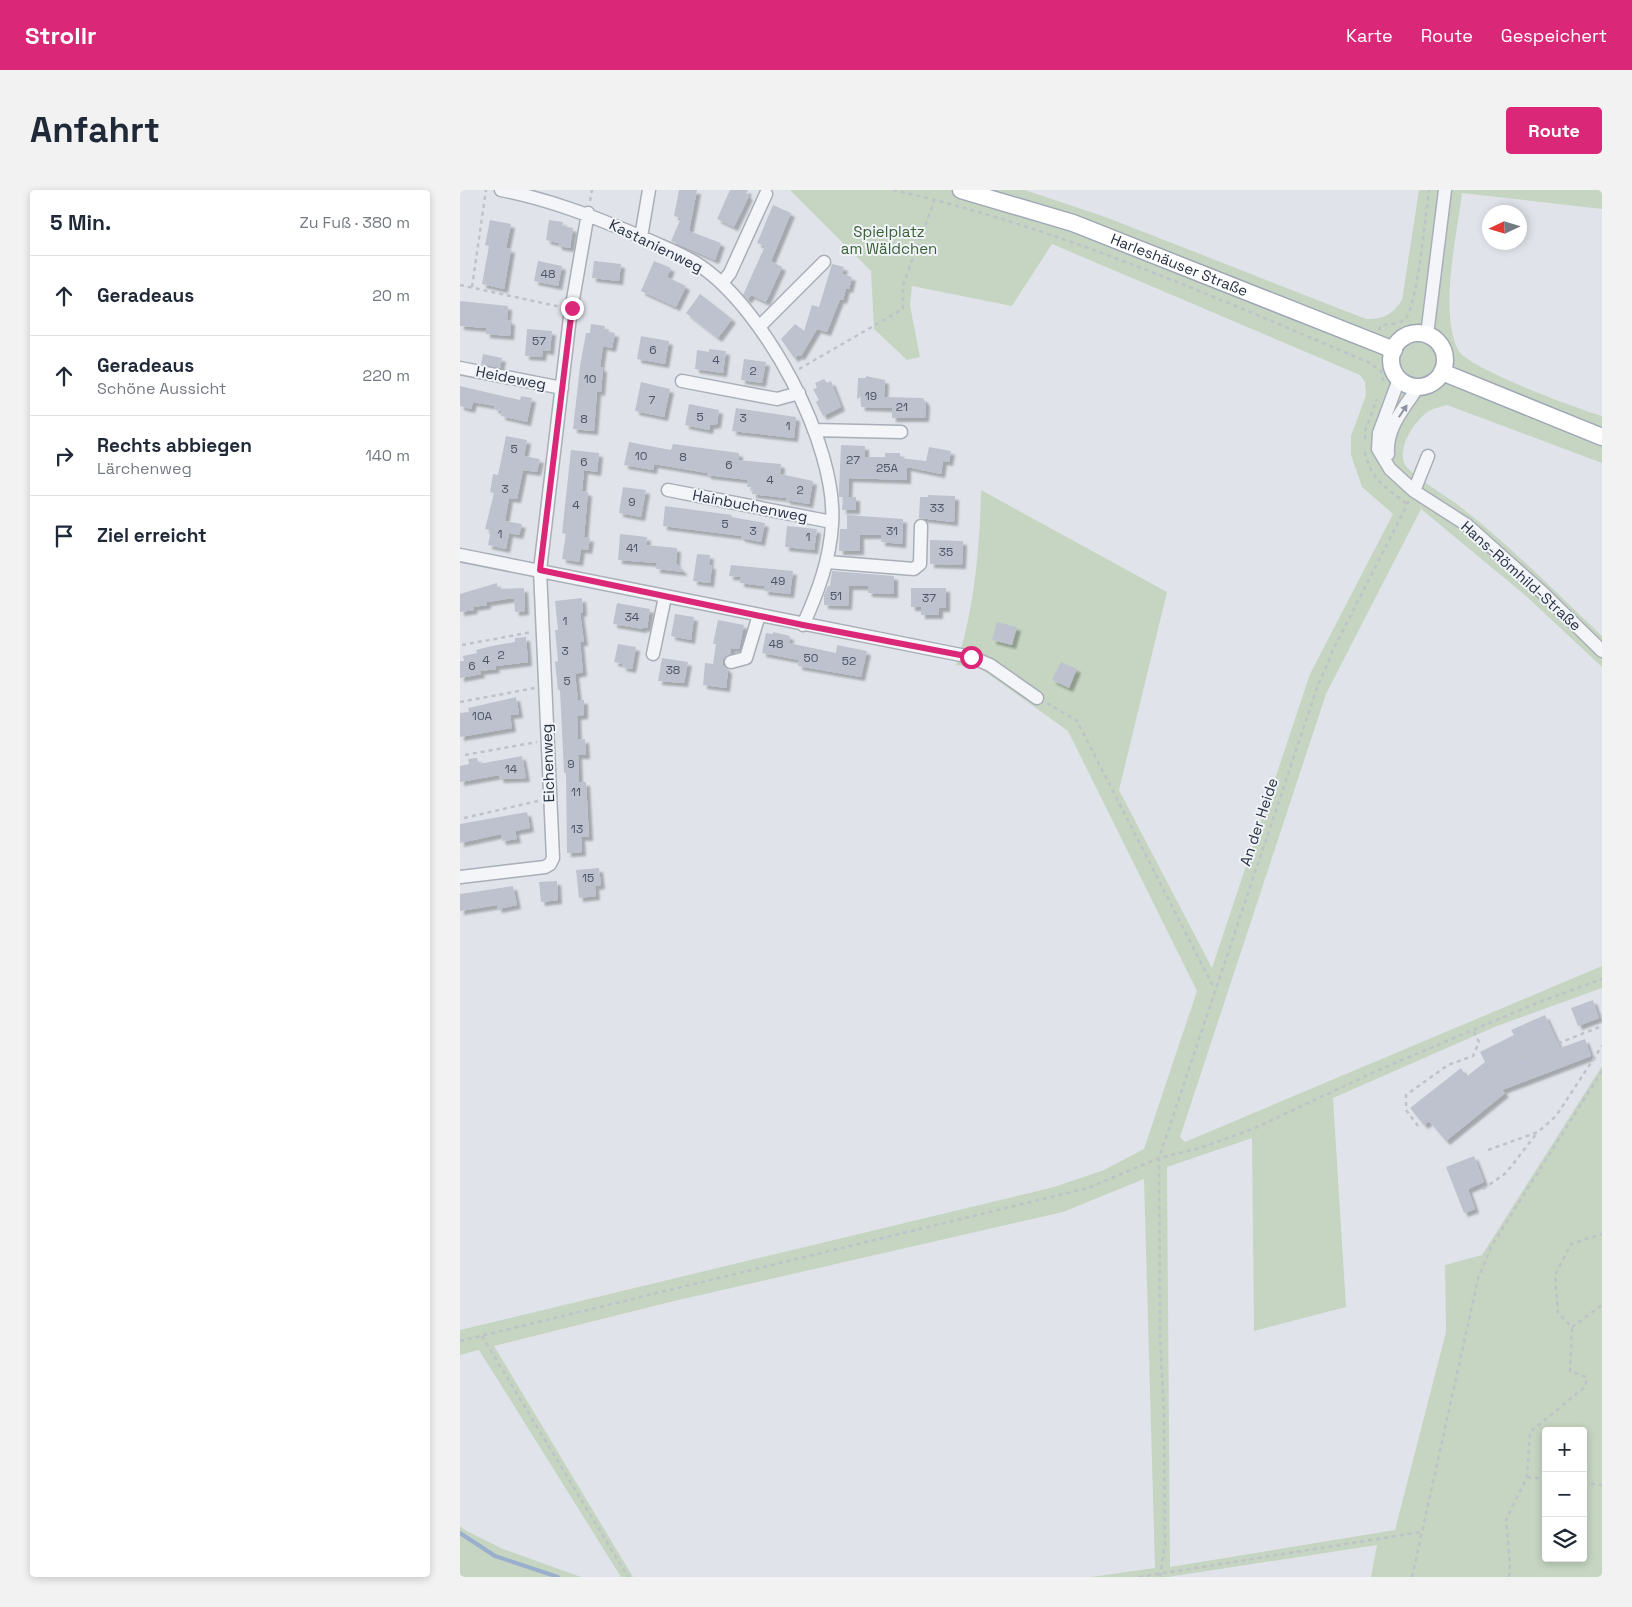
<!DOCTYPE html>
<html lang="de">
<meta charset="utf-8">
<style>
body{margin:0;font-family:"Space Grotesk",sans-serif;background:#f2f2f3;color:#1f2937}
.controls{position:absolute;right:15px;bottom:15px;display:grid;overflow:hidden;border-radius:5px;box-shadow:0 2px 8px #0003}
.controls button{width:45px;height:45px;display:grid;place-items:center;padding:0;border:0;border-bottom:1px solid #e0e1e3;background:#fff;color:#1f2937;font:25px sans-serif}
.compass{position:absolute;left:1022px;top:15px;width:45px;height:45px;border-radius:50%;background:#fff;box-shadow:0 2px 8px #0003;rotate:266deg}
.stop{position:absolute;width:15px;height:15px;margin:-11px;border:4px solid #db2777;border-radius:50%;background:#fff}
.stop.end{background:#db2777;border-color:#fff;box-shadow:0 1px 5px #0008}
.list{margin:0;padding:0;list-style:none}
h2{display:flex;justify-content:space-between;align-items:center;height:65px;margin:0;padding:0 20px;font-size:21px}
h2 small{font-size:16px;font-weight:400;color:#747a83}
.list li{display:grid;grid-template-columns:32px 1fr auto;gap:15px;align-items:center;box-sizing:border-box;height:80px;padding:0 20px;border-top:1px solid #e0e1e3}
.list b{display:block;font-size:19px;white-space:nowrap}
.list p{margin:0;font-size:16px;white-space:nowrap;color:#747a83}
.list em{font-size:16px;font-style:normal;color:#747a83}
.icon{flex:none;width:28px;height:28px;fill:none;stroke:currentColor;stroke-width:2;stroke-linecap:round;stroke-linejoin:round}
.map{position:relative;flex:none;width:1142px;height:1387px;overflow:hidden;border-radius:5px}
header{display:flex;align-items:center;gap:30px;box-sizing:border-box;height:70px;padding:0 25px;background:#db2777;color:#fff}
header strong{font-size:24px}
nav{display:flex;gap:28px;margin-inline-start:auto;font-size:18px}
.intro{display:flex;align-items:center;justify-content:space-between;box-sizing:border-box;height:120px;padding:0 30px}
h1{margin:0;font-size:35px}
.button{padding:12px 22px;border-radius:5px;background:#db2777;color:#fff;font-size:18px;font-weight:700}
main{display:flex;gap:30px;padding:0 30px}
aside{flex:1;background:#fff;border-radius:5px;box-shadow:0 2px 8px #0003}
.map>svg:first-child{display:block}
.green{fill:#c5d5c1;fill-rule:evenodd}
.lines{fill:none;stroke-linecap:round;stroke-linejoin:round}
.stream{stroke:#99afcd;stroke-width:4}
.building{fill:#bdc2ce;filter:url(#shadow)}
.minor-casing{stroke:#a9aeb8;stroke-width:15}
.major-casing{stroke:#9fa7b7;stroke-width:19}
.path{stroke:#bec2c9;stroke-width:2.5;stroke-dasharray:4 4;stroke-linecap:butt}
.minor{stroke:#f3f5f8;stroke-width:12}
.major{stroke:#fff;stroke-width:16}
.oneway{fill:#8e929e}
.route{stroke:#db2777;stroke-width:6}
.labels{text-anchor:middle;stroke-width:4;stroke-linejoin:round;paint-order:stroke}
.number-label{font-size:12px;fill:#4d5466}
.park-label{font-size:15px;fill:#396034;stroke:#f0f3f7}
.street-label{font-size:15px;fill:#283043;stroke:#f0f3f7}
</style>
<header>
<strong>Strollr</strong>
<nav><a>Karte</a><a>Route</a><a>Gespeichert</a></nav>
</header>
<div class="intro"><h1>Anfahrt</h1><a class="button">Route</a></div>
<main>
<aside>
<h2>5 Min.<small>Zu Fuß · 380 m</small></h2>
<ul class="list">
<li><svg class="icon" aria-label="ahead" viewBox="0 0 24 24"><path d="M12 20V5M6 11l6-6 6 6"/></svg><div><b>Geradeaus</b></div><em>20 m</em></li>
<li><svg class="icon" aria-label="ahead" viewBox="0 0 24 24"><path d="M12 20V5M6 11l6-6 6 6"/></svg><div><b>Geradeaus</b><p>Schöne Aussicht</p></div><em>220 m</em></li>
<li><svg class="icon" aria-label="right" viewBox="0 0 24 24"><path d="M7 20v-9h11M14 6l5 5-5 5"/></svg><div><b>Rechts abbiegen</b><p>Lärchenweg</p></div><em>140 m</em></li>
<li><svg class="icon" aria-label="arrive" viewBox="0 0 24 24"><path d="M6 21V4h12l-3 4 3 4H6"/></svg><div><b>Ziel erreicht</b></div></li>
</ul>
</aside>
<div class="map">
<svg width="1142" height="1387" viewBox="0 0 1142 1387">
<defs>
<filter id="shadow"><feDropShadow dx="4" dy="4" stdDeviation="1" flood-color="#0004"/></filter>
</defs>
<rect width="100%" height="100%" fill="#e0e4ea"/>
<path class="green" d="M330 0H565L648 28 906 129C924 129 932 125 942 110L959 0H1142V19L1002 3C997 46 979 120 998 160 1007 178 1118 219 1142 226V273L987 215C981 217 974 218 969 221 955 230 938 256 944 273 947 282 987 307 998 315 1049 354 1095 402 1142 446V477L1066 406 961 319 866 504 720 947 725 952 1142 776V798L1037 836 873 908 886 1117 794 1141 792 948 707 977 710 1377 935 1340 986 1142 985 1075 1022 1065 1142 876V1387H911L917 1355 708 1387H631L695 1378 684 989 603 1022 210 1112 34 1156 173 1387H161L19 1160 0 1165V1140L594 997 644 980 684 959 737 801 608 541 520 478 496 475C514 423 520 355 521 300L707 402 659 600 752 778 850 484 933 324 902 297 891 265V246L906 205 905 192 900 185 592 54 552 116 452 96 450 115 460 167 447 170 414 139 411 81ZM1086 1241H1123V1368H1086Z
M0 1336 5 1340 43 1359 121 1387H0Z"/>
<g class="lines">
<path class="stream" d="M0 1343 35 1366 98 1387"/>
</g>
<path class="building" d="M219 0H237L229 41 261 53 255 70 211 51 221 28 214 26Z
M270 0H288L286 4 289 6 274 37 257 29Z
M313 15 331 23 311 71 322 77 306 112 291 105 287 110 283 105 305 56 297 53Z
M30 30 51 34 46 58 51 59 44 99 22 94 29 56 25 55Z
M89 30 103 32 102 36 113 38 110 58 98 56V53L86 50Z
M78 71 102 76 98 96 74 91Z
M134 71 161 74 159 91 132 88Z
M194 71 211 78 207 87 226 96 216 117 181 101Z
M372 74 384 77 382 84 392 87 389 99 386 98 383 110 380 109 367 142 357 139 341 166 338 165 334 168 321 149 335 134 344 141 352 115 359 117Z
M240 104 272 129 258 148 226 123Z
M0 111 48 116 47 130 51 131 50 146 26 144V138L0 136Z
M131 134 145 136 144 141 155 143 152 158 143 156 140 177 143 178 141 202 137 201 134 241 113 239 120 176 126 143H130Z
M67 139 92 141 90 161 83 160 82 167 65 166Z
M181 146 209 151 205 174 177 169Z
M249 159 266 161 263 183 235 179 237 160 249 162Z
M23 164 42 168 40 178 21 174Z
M284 169 306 172 302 193 281 190Z
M406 186 425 190 424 207 463 208 466 213 465 228H432V218L401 217V207L397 209 398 188H406Z
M364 189 367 193 371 191 381 217 363 226 356 212 359 210 353 199 357 198 355 193Z
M181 192 210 199 204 227 175 221Z
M0 196 60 210 61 206 72 208 67 232 41 226 42 221 34 219 35 216 13 212 11 219 0 216Z
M229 214 259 220 257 234 250 235 249 240 225 235Z
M276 218 336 227 334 248 272 241Z
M46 246 67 250 64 266 80 269 77 282 63 280 57 309 49 308 45 331 62 334 59 345 49 343 46 359 28 355 31 340 25 339 34 303 30 302 33 284 38 285Z
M169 252 211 260 213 254 279 263V270L321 274 320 284 353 291 349 314 326 310V308L292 304 293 297H287L288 290 247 285V283L194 274 193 280 164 275Z
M381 255 405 256V267H425V263H440V268L466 271 469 257 491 261 489 272 483 271 481 284 447 277V290L389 288 388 307H396V320H382L383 307H379V300Z
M111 260 139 263 137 282 124 280 122 301 128 302 124 347 130 348 128 360 121 359 119 372 102 369 106 344 102 343Z
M163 297 186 300 181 327 159 323Z
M468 305 495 306 494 332 459 328 460 307H468Z
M205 316 272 325 271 327 305 333 301 352 281 348V346L203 336Z
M387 325 443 329 442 354 421 352 422 345H400V361H379L380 339H387Z
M327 336 357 339 354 360 325 357Z
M160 344 187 347 186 355 217 358 216 373 224 382 196 379 197 373 158 370Z
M470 350 503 351 502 375 470 374Z
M237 364 250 365 249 375H252L250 393 233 391Z
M271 375 333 381 330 404 304 401 305 396 280 393 281 387 269 386Z
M372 381 434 386V404L408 403V396H389L388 416 364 415V405L368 396H370Z
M37 393 38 399 64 398 65 421 55 422 54 408 27 412V415L13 417 14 420 0 422V404Z
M451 398H486V418H479V425H461V417H451Z
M122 408 123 422 120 423 124 452H120L123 482 115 484 118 510H124V525L117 526 118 550 125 549 126 565H118L119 592H126L129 647H121L122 662 107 663 106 583H104L100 500H98L95 472 98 471 95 440H98L95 411Z
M157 413 190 419 187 438 183 437V439L153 434Z
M215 424 234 427 231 450 211 446Z
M258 430 284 435 279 459 271 458V464L263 469V475L268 480 266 498 243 495 245 473 253 474 256 454H253Z
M537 432 557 437 552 455 532 450Z
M313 442 330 446 329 453 376 463 377 455 407 461 401 487 338 476 339 470 302 463 306 443 313 444Z
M66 447 68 472 35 476 36 479 20 481 21 484 0 488V471H4L3 466 17 463 16 460 32 456 55 452V448Z
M158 454 176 457 172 479 162 477 163 474 154 472Z
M202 468 228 472 224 493 198 491Z
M601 472 617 479 609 498 592 490Z
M56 507 59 524 50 525 52 538 0 547V523L9 522 8 518Z
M62 566 66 588 40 589 39 585 0 592V576L9 574 8 569 17 568 19 574Z
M67 622 70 638 55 641 57 649 42 651 41 644 0 653V634Z
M139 678 141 695 135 696 136 706 119 708 116 680Z
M97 691 98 710 81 712 79 692Z
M53 696 57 715 38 719 37 715 0 721V704Z
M1133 810 1139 828 1118 836 1111 818Z
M1085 825 1100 858 1125 849 1131 866 1042 900 1045 903 986 951 969 931 964 935 950 918 1001 878 1006 887 1025 872 1020 862 1054 845 1051 840Z
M1014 966 1024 992 1008 999 1015 1019 1004 1023 986 977Z"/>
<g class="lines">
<defs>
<path id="minor" d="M41 0C92 10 137 28 184 48 203 57 223 64 239 75 304 118 378 255 372 334 370 370 358 402 343 435
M181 47 189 0
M262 93 270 83 306 4
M299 137 364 72
M967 145 985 0
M0 178 102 198
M939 189 919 243 918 259 930 279 954 301 1007 335 1083 403 1142 461
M222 191 317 209 339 203
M354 240 441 242
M928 264C926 238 944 218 958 197
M208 300 372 332
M954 301 968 266
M0 365 511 467 530 475 577 508
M367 372 454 379 460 374 461 336
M193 464 205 407
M271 472 286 468 299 425
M0 687 85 677 90 674 93 668 80 380 110 127 128 23"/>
<g id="major">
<path id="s1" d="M501 0 613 33 934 160"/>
<circle cx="958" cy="170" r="27"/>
<path d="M982 182 1142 247"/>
</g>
</defs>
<use href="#minor" class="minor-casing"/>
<use href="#major" class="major-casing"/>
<path class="path" d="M433 0C596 36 754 107 908 172L921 181 924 193
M130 11 132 0
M0 95 101 117
M12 97 26 0
M919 140 921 135C929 134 940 135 946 128 957 115 966 22 969 0
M339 179 443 119V95L475 9
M905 249V241L917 209
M905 262C910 289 927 298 947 314
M2 455 72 442
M0 512 75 498
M587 513 617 531 754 798
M5 565 77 552
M4 628 78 611
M1061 868 1142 836
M958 936 946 920V905L988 875 1013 866 1019 852 1013 840
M1028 960 1078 942 1096 926 1142 856
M1023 999 1046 983 1077 943
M1112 1137 1142 1115
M22 1146 168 1387
M0 1151 628 998 699 968 740 958 795 938 914 882 1074 814 1142 789
M1067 1287 1086 1289
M1123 1293 1142 1295
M679 1387 961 1342
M700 1387 705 1354 704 1225 700 1146 699 968 857 498 874 458 949 311
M952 1387 1018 1089 1031 1057 1142 881
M1049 1387 1050 1373 1046 1330 1067 1287 1070 1242 1126 1196V1187L1110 1181 1112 1137 1098 1123 1095 1085 1111 1054 1142 1044"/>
<use href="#minor" class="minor"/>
<use href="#major" class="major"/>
</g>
<defs><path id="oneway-solid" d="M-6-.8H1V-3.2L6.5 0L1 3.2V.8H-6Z" transform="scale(1.25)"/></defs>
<use class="oneway" href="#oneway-solid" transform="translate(943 221) rotate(-56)"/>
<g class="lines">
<path class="route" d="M112 118 80 380 343 435 511 467"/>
</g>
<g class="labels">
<g class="number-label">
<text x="88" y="88">48</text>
<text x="79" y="155">57</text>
<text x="193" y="164">6</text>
<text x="256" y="174">4</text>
<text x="293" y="185">2</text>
<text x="130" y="193">10</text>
<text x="411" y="210">19</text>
<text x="192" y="214">7</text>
<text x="442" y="221">21</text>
<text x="240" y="231">5</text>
<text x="283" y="232">3</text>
<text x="124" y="233">8</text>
<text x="328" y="240">1</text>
<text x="54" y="263">5</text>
<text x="181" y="270">10</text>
<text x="223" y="271">8</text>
<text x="393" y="274">27</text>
<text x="124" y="276">6</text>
<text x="269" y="279">6</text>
<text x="427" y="282">25A</text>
<text x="310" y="294">4</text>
<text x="45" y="303">3</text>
<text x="340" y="304">2</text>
<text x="172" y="316">9</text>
<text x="116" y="319">4</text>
<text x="477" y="322">33</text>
<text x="265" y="338">5</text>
<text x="293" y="345">3</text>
<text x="432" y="345">31</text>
<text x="40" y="348">1</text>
<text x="348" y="351">1</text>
<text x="172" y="362">41</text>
<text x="486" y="366">35</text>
<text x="318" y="395">49</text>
<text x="376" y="410">51</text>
<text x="469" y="412">37</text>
<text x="172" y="431">34</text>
<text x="105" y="435">1</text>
<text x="316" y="458">48</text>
<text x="105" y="465">3</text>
<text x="41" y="469">2</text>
<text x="351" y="472">50</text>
<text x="26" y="474">4</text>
<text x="389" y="475">52</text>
<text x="12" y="480">6</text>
<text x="213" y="484">38</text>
<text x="107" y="495">5</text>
<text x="22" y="530">10A</text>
<text x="111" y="578">9</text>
<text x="51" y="583">14</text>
<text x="116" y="606">11</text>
<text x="117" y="643">13</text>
<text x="128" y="692">15</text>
</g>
<g class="park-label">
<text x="429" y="47">Spielplatz<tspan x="429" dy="17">am Wäldchen</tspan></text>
</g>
<g class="street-label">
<text transform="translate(196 56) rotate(26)" y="5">Kastanienweg</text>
<text dy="5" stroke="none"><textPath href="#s1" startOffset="231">Harleshäuser Straße</textPath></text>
<text transform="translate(51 188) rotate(11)" y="5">Heideweg</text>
<text transform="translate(290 316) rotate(11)" y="5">Hainbuchenweg</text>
<text transform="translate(1061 386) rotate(42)" y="5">Hans-Römhild-Straße</text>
<text transform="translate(88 573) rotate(-92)" y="5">Eichenweg</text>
<text transform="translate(799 632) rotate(-72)" y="5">An der Heide</text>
</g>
</g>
</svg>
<div class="controls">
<button>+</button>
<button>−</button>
<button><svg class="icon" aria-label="layers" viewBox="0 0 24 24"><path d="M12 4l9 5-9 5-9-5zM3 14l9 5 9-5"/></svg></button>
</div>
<svg class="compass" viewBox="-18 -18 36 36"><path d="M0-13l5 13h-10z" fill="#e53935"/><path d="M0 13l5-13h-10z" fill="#747a83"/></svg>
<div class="stop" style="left:511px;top:467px"></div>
<div class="stop end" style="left:112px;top:118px"></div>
</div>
</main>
